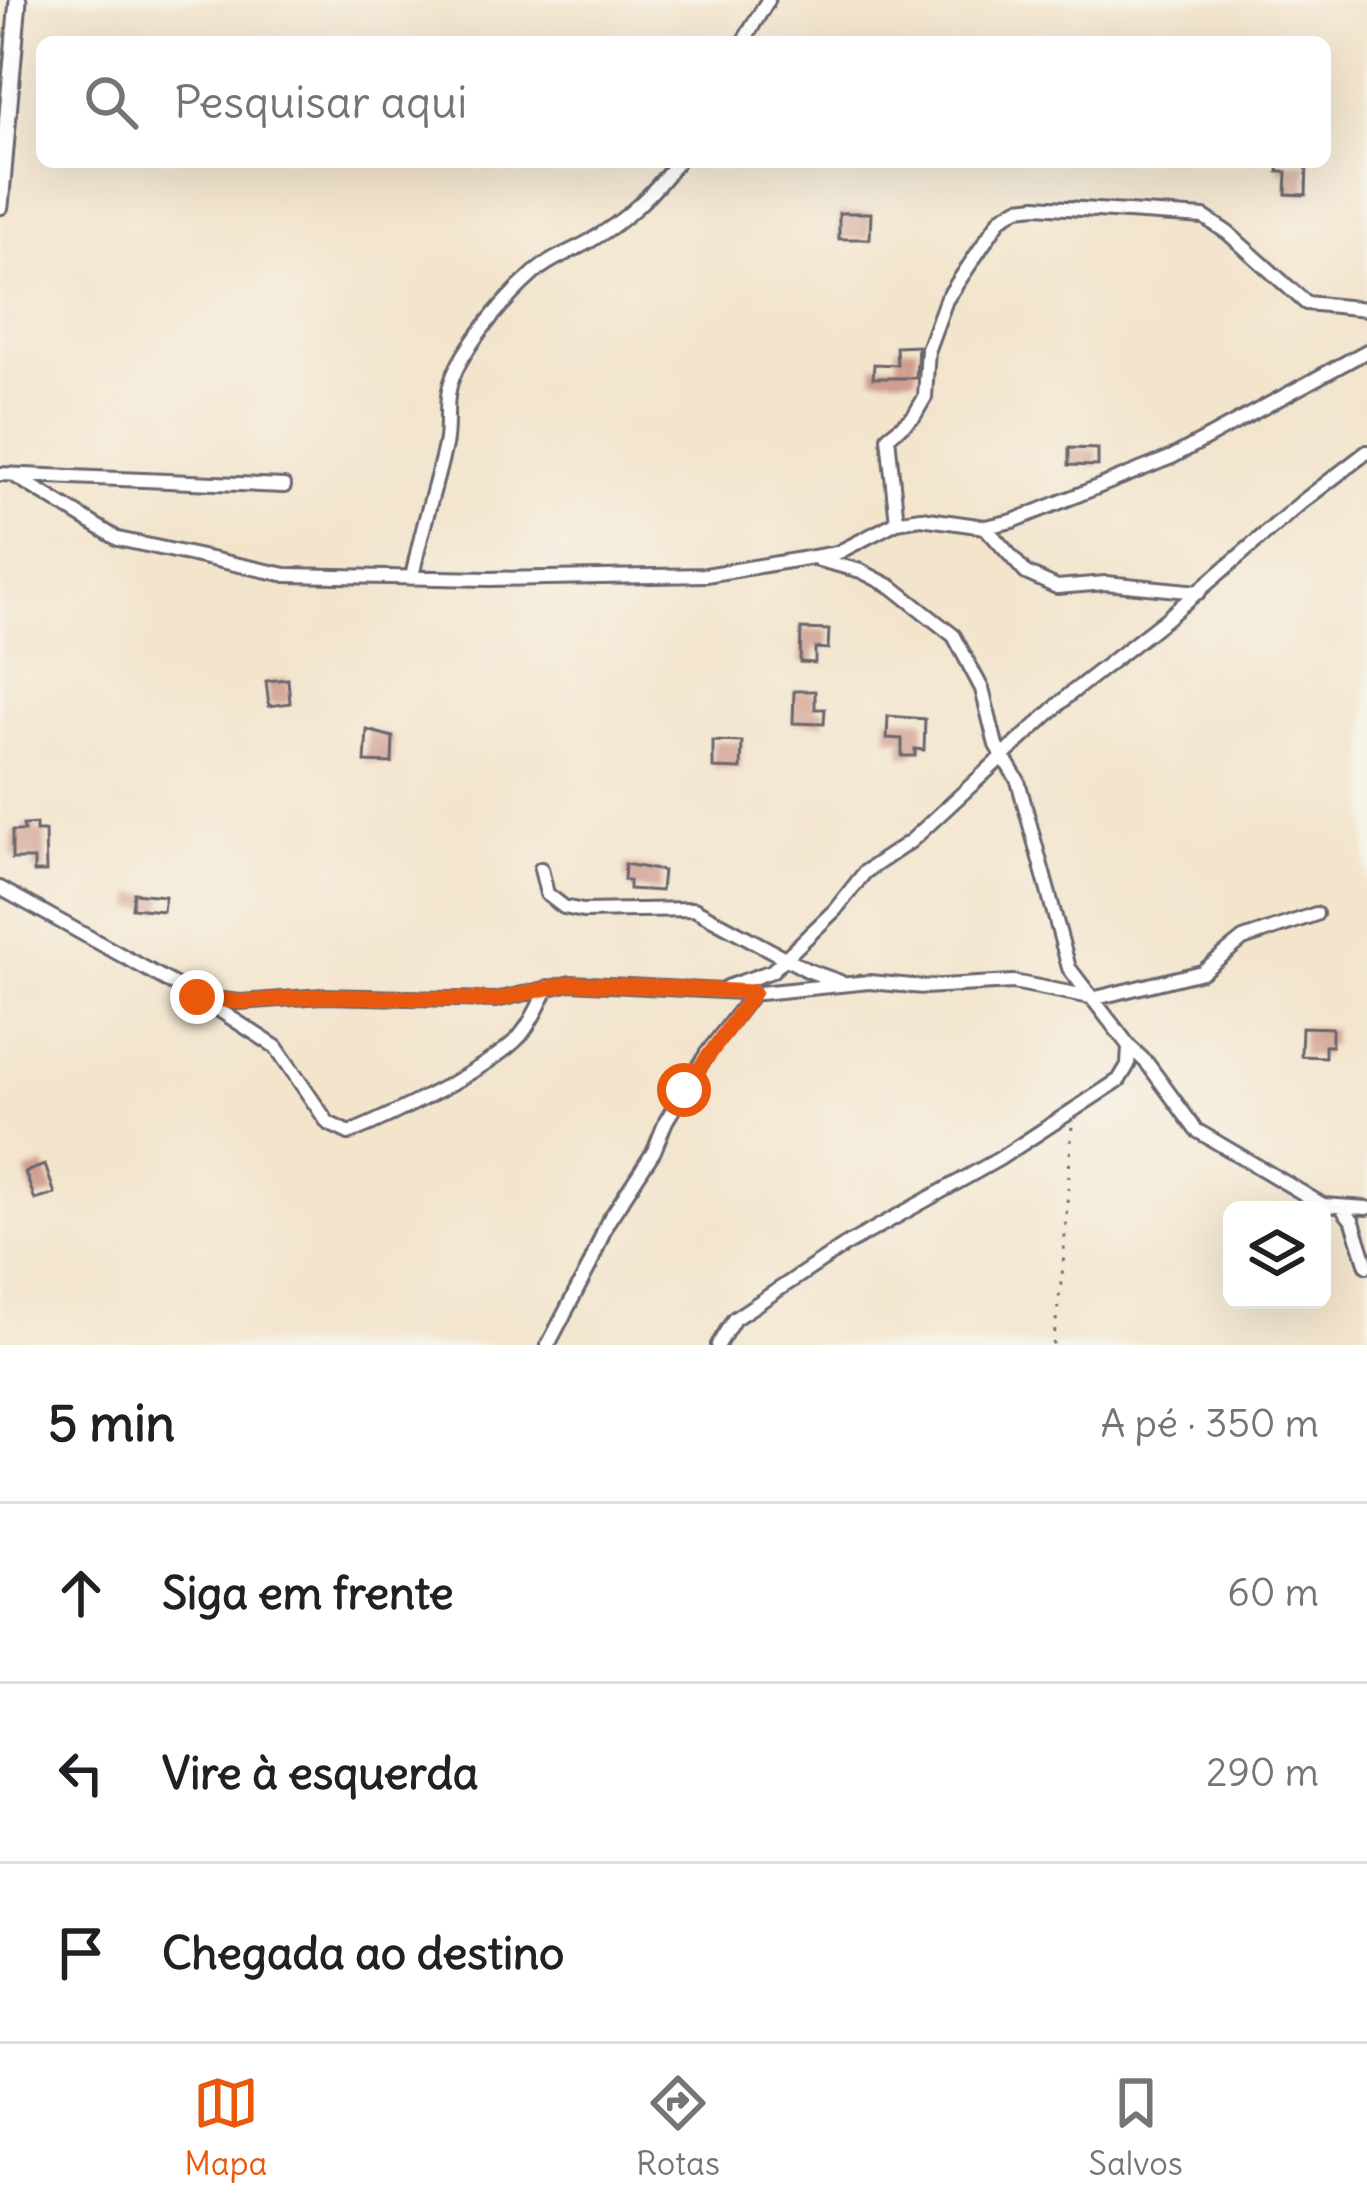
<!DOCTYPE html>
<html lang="pt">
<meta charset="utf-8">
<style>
body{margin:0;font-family:Delius,sans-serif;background:#f2f2f2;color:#202124}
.controls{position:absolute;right:36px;bottom:36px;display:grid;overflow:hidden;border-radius:18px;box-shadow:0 12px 48px #0002}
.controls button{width:108px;height:108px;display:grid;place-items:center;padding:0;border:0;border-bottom:3px solid #e0e0e0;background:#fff;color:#202124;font:60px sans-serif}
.stop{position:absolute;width:36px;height:36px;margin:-27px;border:9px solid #ea580c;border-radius:50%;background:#fff}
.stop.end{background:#ea580c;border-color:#fff;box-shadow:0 3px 12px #0008}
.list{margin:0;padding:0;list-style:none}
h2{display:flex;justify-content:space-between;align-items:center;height:156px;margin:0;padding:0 48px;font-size:51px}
h2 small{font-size:39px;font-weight:400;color:#757577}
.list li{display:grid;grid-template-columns:78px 1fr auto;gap:36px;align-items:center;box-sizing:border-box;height:180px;padding:0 48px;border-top:3px solid #e0e0e0}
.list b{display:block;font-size:45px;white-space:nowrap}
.list em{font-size:39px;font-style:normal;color:#757577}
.icon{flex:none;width:66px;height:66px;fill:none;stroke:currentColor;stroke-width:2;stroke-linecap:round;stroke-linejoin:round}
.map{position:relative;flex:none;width:1367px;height:1345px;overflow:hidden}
.search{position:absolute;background:#fff;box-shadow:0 12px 48px #0002;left:36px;right:36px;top:36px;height:132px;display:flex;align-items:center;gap:30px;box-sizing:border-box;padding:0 42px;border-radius:18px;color:#757577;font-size:45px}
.sheet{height:696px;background:#fff}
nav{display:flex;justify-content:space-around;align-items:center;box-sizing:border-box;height:168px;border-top:3px solid #e0e0e0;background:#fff;font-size:33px;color:#757577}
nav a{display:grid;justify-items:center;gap:6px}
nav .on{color:#ea580c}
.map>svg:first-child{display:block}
.building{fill:#cf9e8f}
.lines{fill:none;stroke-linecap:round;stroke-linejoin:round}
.minor-casing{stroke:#6b666e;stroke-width:18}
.tertiary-casing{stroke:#6b666e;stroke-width:21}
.path{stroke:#6b666e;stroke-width:3;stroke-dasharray:3 9;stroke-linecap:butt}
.minor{stroke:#fff;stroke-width:12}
.tertiary{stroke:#fff;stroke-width:15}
.route{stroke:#ea580c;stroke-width:15}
</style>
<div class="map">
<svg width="1367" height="1345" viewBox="0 0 1367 1345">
<rect width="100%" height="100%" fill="#f7f3e8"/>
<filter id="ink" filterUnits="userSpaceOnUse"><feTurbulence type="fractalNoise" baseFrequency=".00833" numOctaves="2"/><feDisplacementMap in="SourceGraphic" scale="24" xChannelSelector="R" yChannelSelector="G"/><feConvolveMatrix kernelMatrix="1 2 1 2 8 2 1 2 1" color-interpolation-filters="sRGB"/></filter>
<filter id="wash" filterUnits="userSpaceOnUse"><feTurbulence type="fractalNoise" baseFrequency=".004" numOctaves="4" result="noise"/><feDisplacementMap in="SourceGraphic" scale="48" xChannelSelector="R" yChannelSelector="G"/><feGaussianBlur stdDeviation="2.7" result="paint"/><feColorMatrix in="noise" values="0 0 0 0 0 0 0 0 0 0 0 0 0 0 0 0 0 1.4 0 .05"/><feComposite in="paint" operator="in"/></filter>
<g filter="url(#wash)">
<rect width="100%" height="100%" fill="#f3e4cc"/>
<g id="blocks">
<path class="building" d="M1279 162H1307L1306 195 1286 194 1287 172H1278Z
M839 213H871L870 239H839Z
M918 346 916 378H873L874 364 897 365 896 347Z
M1069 448 1098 449V466L1069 465Z
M801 629 829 630 828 649 815 648V663L800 662Z
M288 679 290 703 269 706 266 681Z
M794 691H815V709H825L824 724 793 723Z
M888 716 925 719 924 750 915 749V756H902V739L887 738Z
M367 730 393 737 392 763 365 762Z
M713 741 742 742 741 769 713 768Z
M36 824V831H45L46 872H34V859H12V831H24L23 825Z
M625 864 663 871 661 891 629 889V881L624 880Z
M134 893 165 896 163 911 132 908Z
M1302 1027 1332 1028V1046H1325V1057L1301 1056Z
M45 1165 55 1194 35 1200 25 1172Z"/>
</g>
</g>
<g filter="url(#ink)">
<use href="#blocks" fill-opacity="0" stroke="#6b666e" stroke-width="3"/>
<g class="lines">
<defs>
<path id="minor" d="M743 42 768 0
M0 474 284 486
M15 476 118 539 286 575 489 579 706 575 837 553 897 522 921 518 985 527 1013 521 1172 457 1367 351
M897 522 888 437 914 416 925 397 928 349 946 300 1001 218 1018 208 1036 206 1204 217 1228 233 1306 303 1367 309
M985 527 1026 573 1057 587 1106 583 1199 592
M819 560 861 571 892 587 954 636 982 689 996 745 1018 781 1069 968 1129 1046 1147 1063 1196 1130 1323 1205 1367 1208
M412 578C420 533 435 490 445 445 449 427 445 408 449 390 456 353 506 298 534 273 551 258 571 252 590 241 626 220 652 195 677 162
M541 869 547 894 564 907 583 911 694 909 807 970 840 982
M0 888 197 997 240 1002 322 996 496 1000 571 983 760 993 869 982 924 987 1013 982 1096 998 1202 972 1243 939 1316 914
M727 987 772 971 835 910 865 872 911 841 1070 694 1166 619 1302 502 1367 452
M205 1001 276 1047 328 1123 349 1133C391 1116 491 1068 520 1036 532 1022 540 1003 548 987
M1342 1208 1353 1222 1367 1266
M548 1345 590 1265 607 1223 654 1151 666 1121 707 1053 754 992
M718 1345 734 1319 844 1246 999 1159 1119 1080 1128 1065 1129 1046"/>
<path id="tertiary" d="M0 206 18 0"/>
</defs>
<use href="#minor" class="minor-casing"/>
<use href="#tertiary" class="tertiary-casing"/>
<path class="path" d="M1053 1345 1063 1267 1072 1125"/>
<use href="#minor" class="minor"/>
<use href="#tertiary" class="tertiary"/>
</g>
</g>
<g class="lines" filter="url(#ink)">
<path class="route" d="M197 997 240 1002 322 996 496 1000 571 983 754 992 684 1090"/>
</g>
</svg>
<div class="controls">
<button><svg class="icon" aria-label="layers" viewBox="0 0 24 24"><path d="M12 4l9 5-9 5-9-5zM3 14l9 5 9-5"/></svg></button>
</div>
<div class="stop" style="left:684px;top:1090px"></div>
<div class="stop end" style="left:197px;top:997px"></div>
<div class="search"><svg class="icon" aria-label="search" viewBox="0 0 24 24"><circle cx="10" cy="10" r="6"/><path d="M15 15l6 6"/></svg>Pesquisar aqui</div>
</div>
<section class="sheet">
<h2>5 min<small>A pé · 350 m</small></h2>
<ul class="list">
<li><svg class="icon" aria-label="ahead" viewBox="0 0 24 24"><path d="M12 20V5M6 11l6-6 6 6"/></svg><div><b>Siga em frente</b></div><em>60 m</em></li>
<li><svg class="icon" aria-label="left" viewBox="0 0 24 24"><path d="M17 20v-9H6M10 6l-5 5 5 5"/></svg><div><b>Vire à esquerda</b></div><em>290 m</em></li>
<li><svg class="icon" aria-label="arrive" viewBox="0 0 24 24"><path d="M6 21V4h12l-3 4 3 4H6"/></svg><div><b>Chegada ao destino</b></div></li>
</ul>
</section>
<nav>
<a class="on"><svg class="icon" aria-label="map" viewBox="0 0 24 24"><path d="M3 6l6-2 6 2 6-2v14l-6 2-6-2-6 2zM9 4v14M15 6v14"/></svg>Mapa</a>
<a><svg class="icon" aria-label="directions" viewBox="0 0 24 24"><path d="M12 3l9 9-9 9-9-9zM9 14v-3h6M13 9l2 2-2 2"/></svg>Rotas</a>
<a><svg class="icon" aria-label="saved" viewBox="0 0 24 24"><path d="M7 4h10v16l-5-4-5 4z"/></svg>Salvos</a>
</nav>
